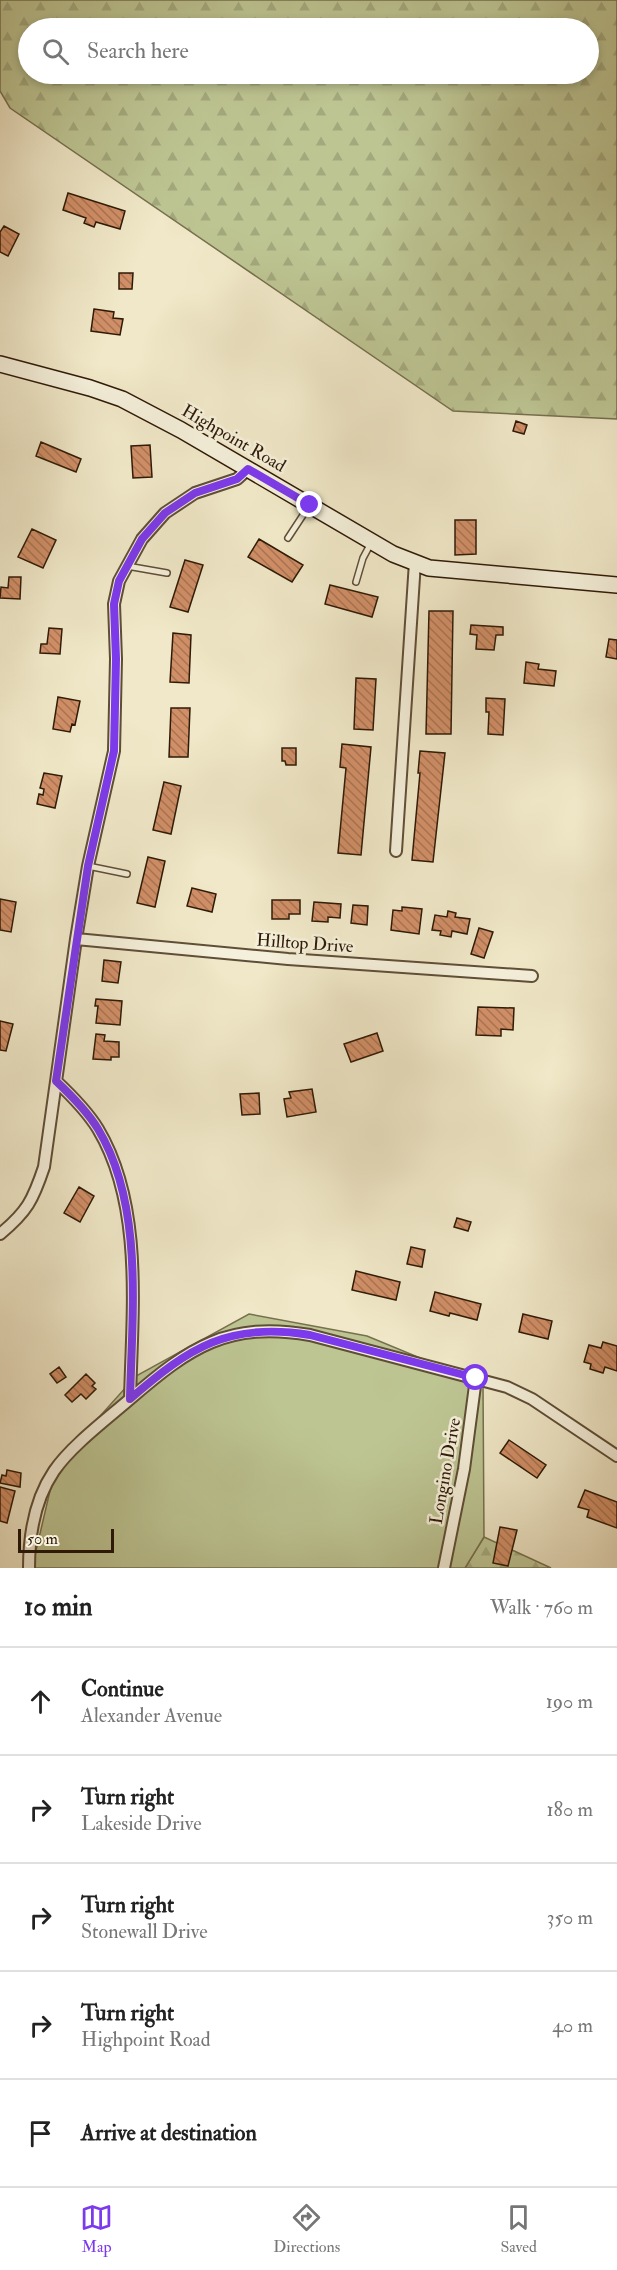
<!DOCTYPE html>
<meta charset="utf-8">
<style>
body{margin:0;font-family:"IM FELL Double Pica",serif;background:#f6f6f6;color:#222}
.scale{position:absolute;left:18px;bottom:15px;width:96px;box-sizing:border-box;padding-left:6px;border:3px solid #2f1a07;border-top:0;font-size:16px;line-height:21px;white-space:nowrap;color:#2f1a07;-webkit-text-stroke:4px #f5f0db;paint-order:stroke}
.stop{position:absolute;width:18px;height:18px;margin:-14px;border:4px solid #7c3aed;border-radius:50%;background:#fff}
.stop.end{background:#7c3aed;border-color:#fff;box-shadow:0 2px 6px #0008}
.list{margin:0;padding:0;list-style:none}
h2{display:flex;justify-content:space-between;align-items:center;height:78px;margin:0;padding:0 24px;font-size:26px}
h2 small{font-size:20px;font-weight:400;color:#767676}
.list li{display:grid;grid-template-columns:39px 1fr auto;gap:18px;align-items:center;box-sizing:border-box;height:108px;padding:0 24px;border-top:2px solid #e0e0e0}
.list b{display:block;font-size:22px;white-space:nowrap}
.list p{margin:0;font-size:20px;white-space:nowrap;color:#767676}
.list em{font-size:20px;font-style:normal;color:#767676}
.icon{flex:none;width:33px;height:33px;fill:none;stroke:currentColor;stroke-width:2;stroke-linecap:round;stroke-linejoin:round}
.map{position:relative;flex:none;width:617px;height:1568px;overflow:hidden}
.search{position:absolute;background:#fff;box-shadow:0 3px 9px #0003;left:18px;right:18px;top:18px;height:66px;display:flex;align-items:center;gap:15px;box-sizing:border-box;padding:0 21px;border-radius:33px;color:#767676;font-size:22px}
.sheet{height:618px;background:#fff}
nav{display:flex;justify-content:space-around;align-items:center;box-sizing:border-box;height:84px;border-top:2px solid #e0e0e0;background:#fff;font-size:16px;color:#767676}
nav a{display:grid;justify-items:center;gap:3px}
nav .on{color:#7c3aed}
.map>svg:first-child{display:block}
.forest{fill:url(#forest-firs);stroke:#76704d;stroke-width:1.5;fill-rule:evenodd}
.park{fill:#bdc593;stroke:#76704d;stroke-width:1.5}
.building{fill:url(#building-back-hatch);stroke:#2f1a07;stroke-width:1.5}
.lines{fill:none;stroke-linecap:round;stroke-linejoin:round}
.lane-casing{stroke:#5f4e37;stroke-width:8}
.street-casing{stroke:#5f4e37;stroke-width:14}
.secondary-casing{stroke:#2f1a07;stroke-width:18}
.lane{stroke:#f5f0db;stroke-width:5}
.street{stroke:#f5f0db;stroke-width:10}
.secondary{stroke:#f5f0db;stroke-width:15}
.route{stroke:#7c3aed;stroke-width:8}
.labels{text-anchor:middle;stroke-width:5;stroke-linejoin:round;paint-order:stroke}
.street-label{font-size:18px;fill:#2f1a07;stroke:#f5f0db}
</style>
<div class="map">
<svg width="617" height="1568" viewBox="0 0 617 1568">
<defs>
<pattern id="forest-firs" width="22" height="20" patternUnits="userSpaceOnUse" patternTransform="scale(1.5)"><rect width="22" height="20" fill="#bdc593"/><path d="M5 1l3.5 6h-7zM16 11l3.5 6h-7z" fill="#a3a97d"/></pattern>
<pattern id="building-back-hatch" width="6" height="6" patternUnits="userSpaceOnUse" patternTransform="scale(1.5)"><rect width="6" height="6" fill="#d18f67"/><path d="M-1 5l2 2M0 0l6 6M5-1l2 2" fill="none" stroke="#aa7453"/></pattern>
</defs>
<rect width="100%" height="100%" fill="#f0e8c8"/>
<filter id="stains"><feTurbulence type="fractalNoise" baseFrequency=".00333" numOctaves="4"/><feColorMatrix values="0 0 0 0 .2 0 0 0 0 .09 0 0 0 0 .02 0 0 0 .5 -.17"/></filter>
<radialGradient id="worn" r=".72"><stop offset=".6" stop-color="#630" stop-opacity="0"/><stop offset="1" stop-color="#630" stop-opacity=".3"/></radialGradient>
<path class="forest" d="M0 0H617V419L453 411 10 108 0 91ZM588 28V74H28V28Z
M484 1537 551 1568H465Z"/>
<path class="park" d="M249 1314 367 1336 483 1384 484 1537 465 1568H32L56 1465 136 1376Z"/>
<path class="building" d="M68 193 125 211 120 229 96 222 94 227 84 223 86 218 63 210Z
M4 226 19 234 8 256 0 252V232Z
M119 273H133L132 289H119Z
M94 309 114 312 113 318 123 319 120 335 91 331Z
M516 421 527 425 524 434 513 431Z
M41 442 81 459 76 472 36 456Z
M150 445 152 477 133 478 131 446Z
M455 520H476V554L455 555Z
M32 529 56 540 43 568 18 557Z
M259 539 303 565 292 582 248 557Z
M185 560 203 565 188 612 170 607Z
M9 577H21L20 599 0 598 1 587 8 588Z
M330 585 378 597 372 617 325 604Z
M429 611H453L451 734H426Z
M471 625 503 627V635H496L494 650 476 649 477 635 470 634Z
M49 628 62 629 60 654 40 653 41 644H47Z
M173 633 191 635 189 683 170 682Z
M609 639 617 640V659L606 657Z
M526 662 539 664 538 669 556 671 554 686 524 683Z
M356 678 376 679 373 730 354 729Z
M58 697 80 701 75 725 72 724 70 732 53 729Z
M486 698 505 699 503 735 488 734 489 712H486Z
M171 708H190L188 757H169Z
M342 744 371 747 361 855 338 853 346 768 340 767Z
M282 748H296V765H286L285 761H282Z
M420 751 445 753 433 862 412 860 420 773H418Z
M44 773 62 776 55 808 37 804 39 794 43 795 44 789 40 788Z
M164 782 181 786 171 834 153 830Z
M148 857 165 861 155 907 137 903Z
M192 888 216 894 212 912 187 906Z
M0 899 16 902 11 932 0 930Z
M272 900H300V914H289V919H272Z
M314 902 341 904 340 918 328 917V922L312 921Z
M353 905 368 906 367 925 351 923Z
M402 907 422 909 419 934 391 930 393 910 402 911Z
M448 911 456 913 455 917 470 919 467 934 452 931 451 937 440 935 441 931 432 930 435 915 447 917Z
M479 928 493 932 484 958 471 954Z
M104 960 121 962 118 983 102 981Z
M96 999 122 1001 120 1025 96 1023 98 1006H95Z
M478 1007 514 1008 513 1030 501 1029V1036L476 1035Z
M0 1021 13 1024 6 1051 0 1050Z
M377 1033 383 1051 351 1062 344 1044Z
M96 1034 105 1035 104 1041 119 1042V1057H111V1060L93 1059Z
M312 1089 316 1112 287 1117 284 1099 291 1098 289 1092Z
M259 1093 260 1114 242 1115 240 1094Z
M79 1187 94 1196 80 1222 64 1213Z
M457 1218 471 1222 468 1231 454 1227Z
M411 1247 425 1250 422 1267 407 1264Z
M356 1271 400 1282 396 1300 352 1290Z
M435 1292 481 1304 477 1320 450 1313 449 1316 430 1311Z
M523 1314 552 1321 548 1339 519 1332Z
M603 1342 617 1346V1371L605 1367 603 1373 590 1369 591 1364 584 1362 589 1345 601 1348Z
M59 1367 66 1377 57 1383 50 1374Z
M86 1374 95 1383 92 1386 96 1389 86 1399 81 1394 72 1402 65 1395Z
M509 1440 546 1465 537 1478 500 1453Z
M7 1470 21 1473 20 1487 0 1483 2 1475 6 1476Z
M0 1487 15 1491 7 1523 0 1521Z
M585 1490 617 1502V1528L587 1517 589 1510 578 1507Z
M500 1527 517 1530 508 1566 493 1563Z"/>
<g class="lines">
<defs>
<path id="lane" d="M288 538 309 506
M127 566 167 573
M356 582 363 558 371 543
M88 866 127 874"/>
<path id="street" d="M396 851 415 562
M76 939 288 959 532 976
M0 1234C27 1212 33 1200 44 1167L76 939 88 866 114 751 116 659 114 604 119 581 142 539 165 513 195 493 237 479 248 469
M130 1399C190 1347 228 1321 310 1335L507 1387 532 1399 617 1456
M29 1568C29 1535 35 1499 54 1471 71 1446 107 1419 130 1399 132 1313 144 1206 98 1129 87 1111 72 1096 56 1081
M444 1568 464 1469 476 1378"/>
<path id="secondary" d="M0 364 90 388 122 399 181 430 393 554 429 568 617 585"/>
</defs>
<use href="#lane" class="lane-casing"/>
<use href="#street" class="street-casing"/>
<use href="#secondary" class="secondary-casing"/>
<use href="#lane" class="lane"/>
<use href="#street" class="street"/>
<use href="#secondary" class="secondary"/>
</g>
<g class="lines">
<path class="route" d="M310 505 248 469 237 479 195 493 165 513 142 539 119 581 114 604 116 659 114 751 88 866 56 1081C72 1096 87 1111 98 1129 144 1205 132 1313 130 1399 190 1347 228 1322 310 1335L476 1378"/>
</g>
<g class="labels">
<g class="street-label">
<text transform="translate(234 438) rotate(30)" y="6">Highpoint Road</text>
<text transform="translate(305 943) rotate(4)" y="6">Hilltop Drive</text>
<text transform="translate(445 1471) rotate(-80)" y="6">Longino Drive</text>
</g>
</g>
<rect width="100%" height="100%" filter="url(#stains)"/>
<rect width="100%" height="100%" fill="url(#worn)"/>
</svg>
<div class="scale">50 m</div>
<div class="stop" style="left:476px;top:1378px"></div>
<div class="stop end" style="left:310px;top:505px"></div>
<div class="search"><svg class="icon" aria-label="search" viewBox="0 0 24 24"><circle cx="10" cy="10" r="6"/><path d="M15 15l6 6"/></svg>Search here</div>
</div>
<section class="sheet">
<h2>10 min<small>Walk · 760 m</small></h2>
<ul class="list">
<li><svg class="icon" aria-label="ahead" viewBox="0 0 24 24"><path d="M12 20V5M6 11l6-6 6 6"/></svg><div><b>Continue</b><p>Alexander Avenue</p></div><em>190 m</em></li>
<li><svg class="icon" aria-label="right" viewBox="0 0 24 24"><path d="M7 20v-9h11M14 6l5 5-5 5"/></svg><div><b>Turn right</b><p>Lakeside Drive</p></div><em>180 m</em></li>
<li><svg class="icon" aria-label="right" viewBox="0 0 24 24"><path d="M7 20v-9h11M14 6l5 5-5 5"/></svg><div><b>Turn right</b><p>Stonewall Drive</p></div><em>350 m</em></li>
<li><svg class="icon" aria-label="right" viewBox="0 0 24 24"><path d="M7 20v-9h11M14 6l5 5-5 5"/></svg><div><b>Turn right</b><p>Highpoint Road</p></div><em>40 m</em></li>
<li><svg class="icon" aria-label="arrive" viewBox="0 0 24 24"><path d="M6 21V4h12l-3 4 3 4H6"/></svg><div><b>Arrive at destination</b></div></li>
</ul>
</section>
<nav>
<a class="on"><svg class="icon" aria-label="map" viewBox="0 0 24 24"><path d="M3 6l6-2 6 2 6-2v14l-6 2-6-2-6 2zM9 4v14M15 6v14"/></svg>Map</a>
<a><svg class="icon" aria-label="directions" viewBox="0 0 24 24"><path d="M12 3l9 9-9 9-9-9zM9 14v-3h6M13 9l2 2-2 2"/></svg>Directions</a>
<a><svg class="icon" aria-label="saved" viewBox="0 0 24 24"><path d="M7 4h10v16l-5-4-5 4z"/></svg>Saved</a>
</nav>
